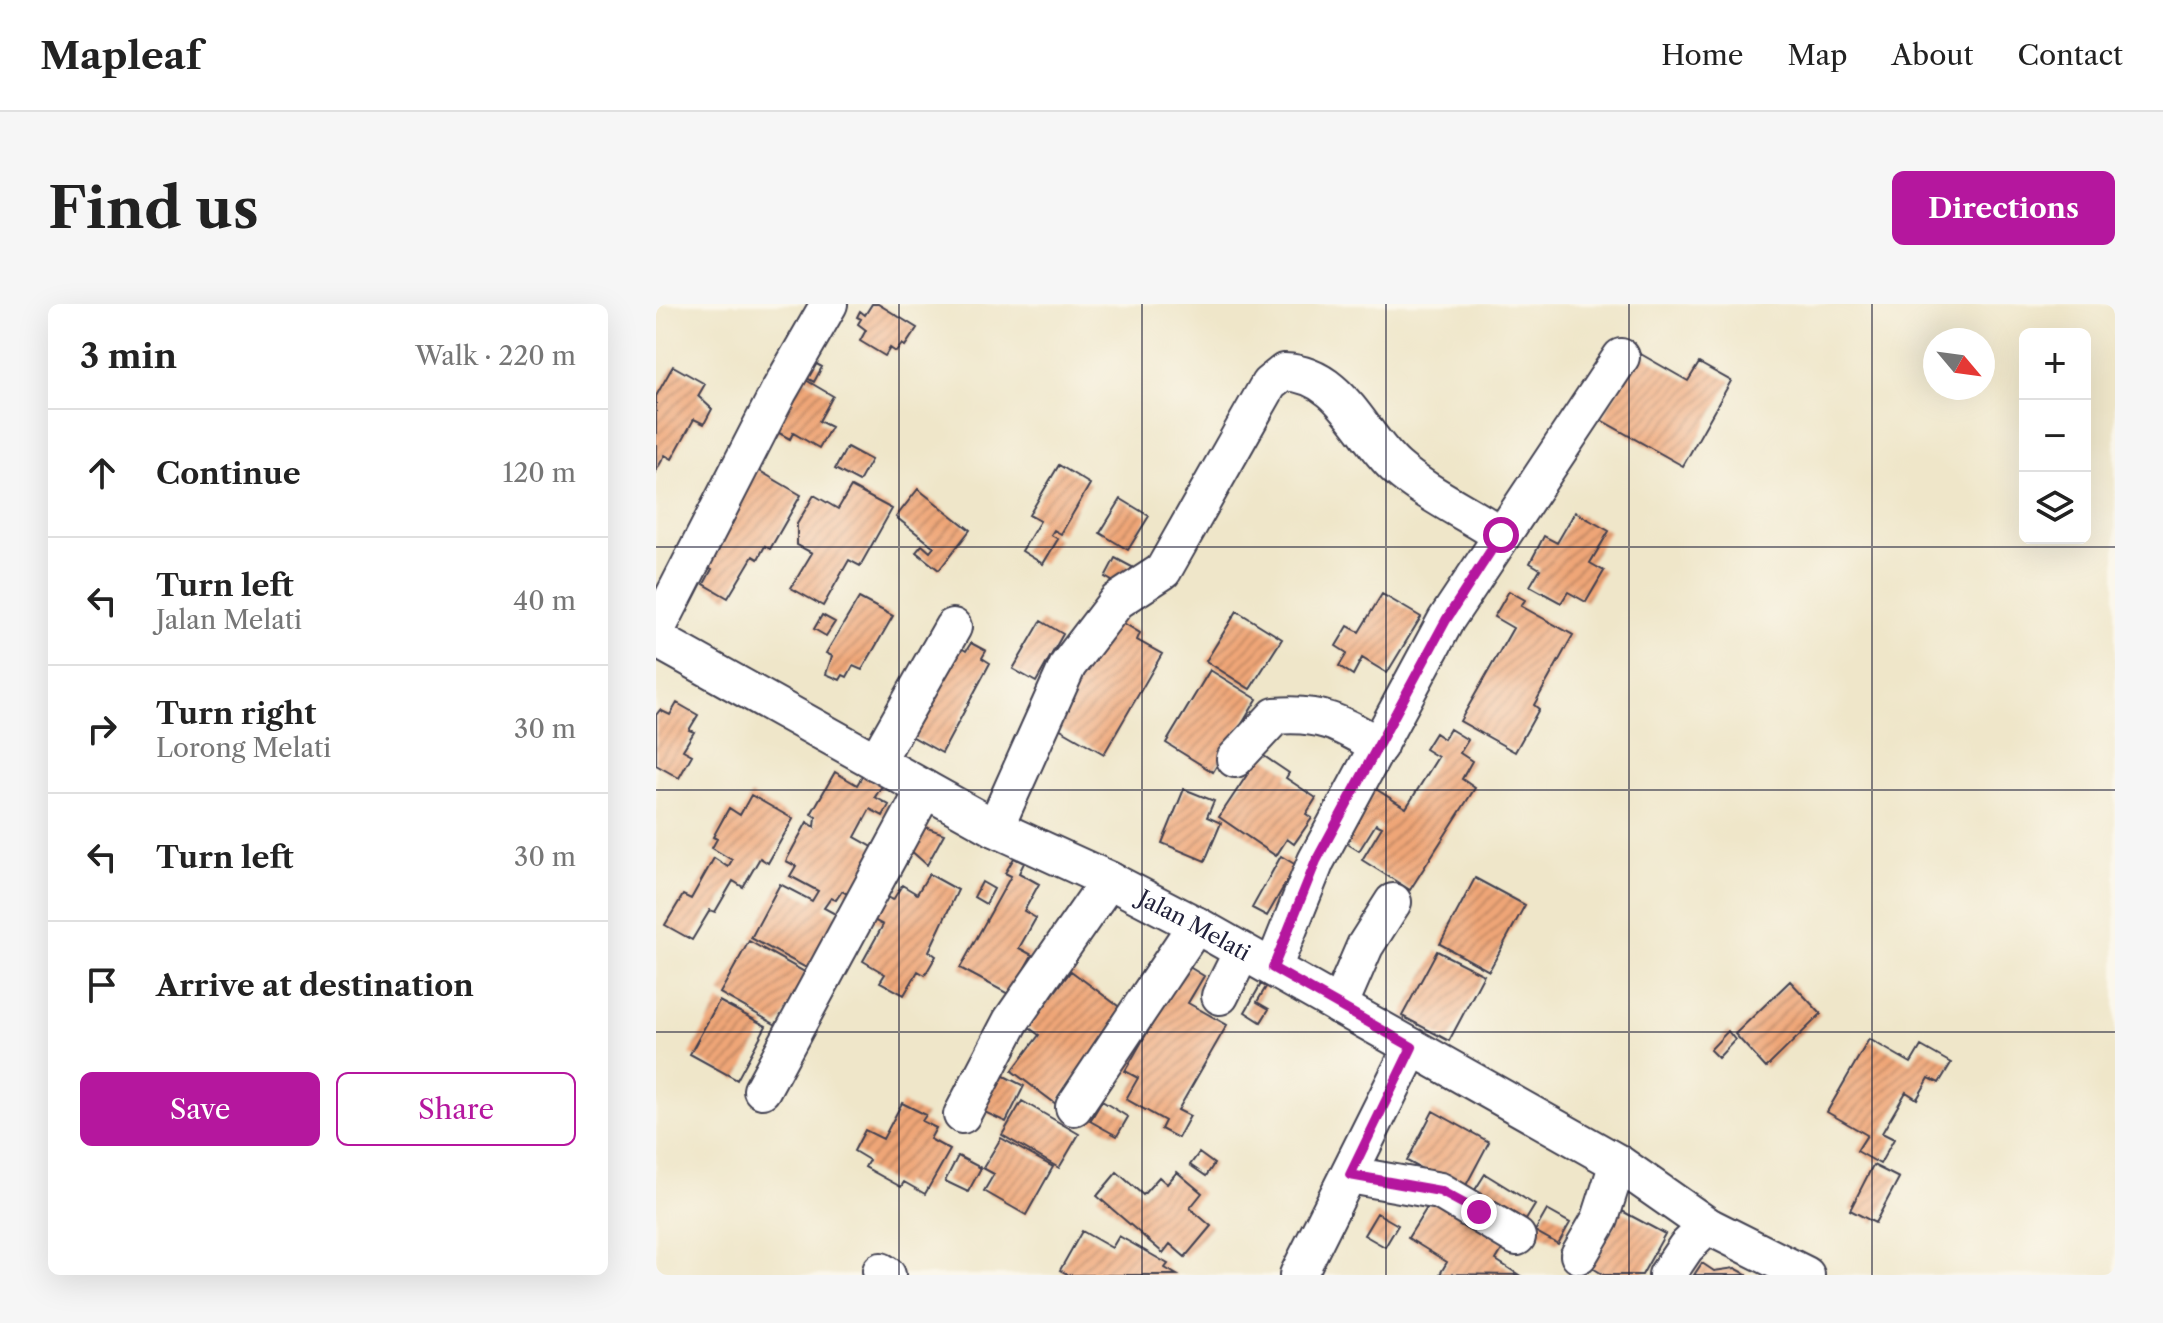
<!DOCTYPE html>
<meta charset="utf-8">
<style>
body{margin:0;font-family:"Libre Caslon Text",serif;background:#f6f6f6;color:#222}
.controls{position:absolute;right:24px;top:24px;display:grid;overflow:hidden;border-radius:12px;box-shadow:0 8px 32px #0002}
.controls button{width:72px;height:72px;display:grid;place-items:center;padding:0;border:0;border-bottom:2px solid #e0e0e0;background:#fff;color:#222;font:40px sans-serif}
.compass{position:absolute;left:1267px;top:24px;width:72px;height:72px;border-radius:50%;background:#fff;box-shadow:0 8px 32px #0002;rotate:119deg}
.stop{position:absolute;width:24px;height:24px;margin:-18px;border:6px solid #b5179e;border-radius:50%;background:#fff}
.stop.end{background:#b5179e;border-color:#fff;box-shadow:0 2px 8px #0008}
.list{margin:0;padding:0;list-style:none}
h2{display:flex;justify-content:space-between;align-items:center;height:104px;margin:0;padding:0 32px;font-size:34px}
h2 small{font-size:26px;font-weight:400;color:#767676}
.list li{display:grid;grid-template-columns:52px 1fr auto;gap:24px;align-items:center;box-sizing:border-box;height:128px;padding:0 32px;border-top:2px solid #e0e0e0}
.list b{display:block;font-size:30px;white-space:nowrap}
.list p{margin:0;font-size:26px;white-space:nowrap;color:#767676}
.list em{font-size:26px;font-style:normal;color:#767676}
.actions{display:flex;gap:16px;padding:24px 32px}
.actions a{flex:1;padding:18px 0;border:2px solid #b5179e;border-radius:12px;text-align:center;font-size:28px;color:#b5179e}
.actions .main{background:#b5179e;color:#fff}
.icon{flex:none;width:44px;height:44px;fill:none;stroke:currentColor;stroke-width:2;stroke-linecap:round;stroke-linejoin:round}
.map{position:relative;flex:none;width:1459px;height:971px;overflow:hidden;border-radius:12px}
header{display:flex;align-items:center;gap:48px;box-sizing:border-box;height:112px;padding:0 40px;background:#fff;border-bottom:2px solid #e0e0e0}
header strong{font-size:38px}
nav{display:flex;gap:44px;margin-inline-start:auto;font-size:28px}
.intro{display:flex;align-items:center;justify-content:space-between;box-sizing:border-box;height:192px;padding:0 48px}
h1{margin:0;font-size:56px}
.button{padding:20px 36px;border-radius:12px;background:#b5179e;color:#fff;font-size:28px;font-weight:700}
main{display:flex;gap:48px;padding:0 48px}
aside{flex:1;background:#fff;border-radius:12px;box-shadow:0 8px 32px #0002}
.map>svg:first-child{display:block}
.building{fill:url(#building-hatch)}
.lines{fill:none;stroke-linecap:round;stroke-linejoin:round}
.minor-casing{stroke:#413f50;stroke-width:40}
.minor{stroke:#fff;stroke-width:36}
.route{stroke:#b5179e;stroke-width:10}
.grid{fill:none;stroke:#22223b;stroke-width:2;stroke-opacity:0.55}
.labels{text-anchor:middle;stroke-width:6;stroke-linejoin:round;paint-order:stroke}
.street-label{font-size:22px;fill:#22223b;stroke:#fbf7ec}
</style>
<header>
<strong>Mapleaf</strong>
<nav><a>Home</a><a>Map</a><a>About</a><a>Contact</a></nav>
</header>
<div class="intro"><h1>Find us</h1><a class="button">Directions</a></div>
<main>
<aside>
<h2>3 min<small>Walk · 220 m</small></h2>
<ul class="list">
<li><svg class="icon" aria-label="ahead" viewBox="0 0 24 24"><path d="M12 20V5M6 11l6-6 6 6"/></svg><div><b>Continue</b></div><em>120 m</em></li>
<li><svg class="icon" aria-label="left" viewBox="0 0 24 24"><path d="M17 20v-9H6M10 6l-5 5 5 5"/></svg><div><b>Turn left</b><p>Jalan Melati</p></div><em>40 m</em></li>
<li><svg class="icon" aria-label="right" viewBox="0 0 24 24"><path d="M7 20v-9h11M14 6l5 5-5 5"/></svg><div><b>Turn right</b><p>Lorong Melati</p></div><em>30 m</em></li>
<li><svg class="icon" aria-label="left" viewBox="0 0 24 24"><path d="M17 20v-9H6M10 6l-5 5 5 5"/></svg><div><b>Turn left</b></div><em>30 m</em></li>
<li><svg class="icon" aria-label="arrive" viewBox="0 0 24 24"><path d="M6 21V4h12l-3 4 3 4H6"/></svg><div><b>Arrive at destination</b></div></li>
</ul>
<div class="actions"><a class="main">Save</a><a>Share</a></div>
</aside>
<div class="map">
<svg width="1459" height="971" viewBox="0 0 1459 971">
<defs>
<pattern id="building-hatch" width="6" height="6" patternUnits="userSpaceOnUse" patternTransform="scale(2)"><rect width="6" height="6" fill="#efa677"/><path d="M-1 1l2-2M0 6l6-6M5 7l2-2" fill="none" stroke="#c18763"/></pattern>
</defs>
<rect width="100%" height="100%" fill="#fbf7ec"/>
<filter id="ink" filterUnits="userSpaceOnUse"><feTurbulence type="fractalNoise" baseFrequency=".0125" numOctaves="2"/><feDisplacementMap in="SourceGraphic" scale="16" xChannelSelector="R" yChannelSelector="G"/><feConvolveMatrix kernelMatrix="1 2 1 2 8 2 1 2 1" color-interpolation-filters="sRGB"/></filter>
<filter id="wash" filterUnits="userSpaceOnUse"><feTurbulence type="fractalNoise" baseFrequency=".006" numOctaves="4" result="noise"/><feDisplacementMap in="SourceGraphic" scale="32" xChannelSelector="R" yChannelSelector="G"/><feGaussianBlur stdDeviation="1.8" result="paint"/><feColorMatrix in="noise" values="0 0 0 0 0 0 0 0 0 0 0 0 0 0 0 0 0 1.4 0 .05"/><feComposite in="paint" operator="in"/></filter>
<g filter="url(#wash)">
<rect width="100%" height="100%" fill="#efe6c9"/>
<g id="blocks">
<path class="building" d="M216 0H222L261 24 249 42 246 40 240 48 234 44 229 52 204 37 210 26 202 20 205 15 201 13 204 7 209 11Z
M983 49 1032 77 1043 59 1075 77 1027 162 945 116Z
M146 52 166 63 158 78 138 67Z
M17 62 49 80 42 92 56 105 48 120 38 115 16 155 9 151 0 167V92Z
M143 72 177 92 163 117 175 123 163 144 137 129 134 135 114 124Z
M191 143 215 156 203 178 179 165Z
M403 161 434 180 405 230 398 226 395 231 402 235 387 260 366 247 384 217 373 211Z
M95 162 145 191 114 245 109 242 102 255 97 252 72 294 48 280 56 265 45 260Z
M195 183 236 205 204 262 193 256 167 302 135 284 156 249 141 241V220L158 191 182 205Z
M262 185 314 226 283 266 260 248 266 241 274 248 278 243 240 213Z
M465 195 493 212 472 246 444 229Z
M919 208 953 227 934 259 948 267 930 298 912 288 905 299 874 282 884 265 874 259 888 232 901 239Z
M459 254 476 263 465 282 449 273Z
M853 287 869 296 865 302 917 331 878 401 883 405 859 448 804 417 857 324 838 313Z
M726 290 765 313 731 369 706 354 697 371 683 362 691 349 680 342 692 322 703 328Z
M203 294 237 312 206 366 197 362 191 373 187 371 184 376 170 370 176 352 170 349Z
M581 307 626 335 594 385 550 357Z
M166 311 179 318 170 332 158 325Z
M456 312 484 329 481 336 506 350 448 450 394 419Z
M385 317 407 330 380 378 357 365Z
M315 339 330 347 326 354 334 359 286 449 250 429 300 341 310 347Z
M554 366 601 395 557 468 510 439Z
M21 399 42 411 33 426 38 428 27 446 36 451 23 474 0 461V411L4 406 14 411Z
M794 425 812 436 804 449 816 457 806 475 819 484 754 586 706 556 726 523 720 520 703 547 682 534 715 482 750 504 782 453 769 445 779 429 788 435Z
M605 450 633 469 630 474 660 494 650 510 656 514 638 540 631 535 620 552 563 513Z
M179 468 201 481 207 471 226 482 219 493 233 501 227 512 214 505 199 533 220 545 197 593 186 587 180 596 175 594 168 604 183 612 154 666 95 634 124 580 156 597 162 587 134 572 140 562 130 557 151 518 159 523 160 513 155 510Z
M528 485 558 497 551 513 565 519 549 557 506 539Z
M95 491 137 515 112 559 104 554 87 583 77 577 59 608 54 606 36 636 9 621 27 591 35 595 58 554 72 563 76 556 56 544 61 535 57 533 73 504 84 511Z
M266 522 288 530 271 561 253 545Z
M625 552 640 561 611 612 596 604Z
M358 554 368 559 363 569 383 580 368 607 380 614 363 644 376 651 354 691 304 664 355 572 349 569Z
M273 570 302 586 273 647 280 652 269 671 262 667 248 691 224 678 229 670 207 657 227 621 214 614 227 590 237 596 246 581 261 590Z
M819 574 869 601 833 667 784 640Z
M326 578 338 585 330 600 318 593Z
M93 637 152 670 122 722 64 689Z
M781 647 828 671 793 737 746 712Z
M530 661 548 672 532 699 571 721 522 806 534 812 522 834 505 825 509 817 470 795 482 774 469 767Z
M415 667 470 708 400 800 356 767 383 731 372 723Z
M1134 677 1165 710 1110 764 1079 730Z
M605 680 610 683 601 698 613 705 605 718 589 708Z
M63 697 110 722 81 776 34 750Z
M1072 727 1079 736 1062 754 1054 746Z
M1213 735 1255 759 1265 742 1295 759 1283 779 1273 774 1261 795 1250 788 1226 829 1238 835 1224 860 1201 847 1211 831 1171 808Z
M340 768 368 782 350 818 322 805Z
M366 797 423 830 403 864 346 831Z
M446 797 472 813 461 832 434 817Z
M246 799 270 811 266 817 280 824 274 835 294 846 269 890 248 878 245 883 209 863 213 856 198 847 209 826 227 835Z
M777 807 833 838 807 887 751 857Z
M345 834 397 863 370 911 328 887 338 870 327 864Z
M543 849 558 860 550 872 534 861Z
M302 852 325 864 312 888 289 877Z
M1217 861 1243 874 1219 919 1194 906Z
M461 868 487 891 503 873 511 880 521 868 546 889 534 904 555 922 529 953 514 940 507 949 441 892Z
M829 870 879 901 870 916 819 886Z
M777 894 850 939 840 956 863 971 784 970 791 958 752 934Z
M891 906 914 919 902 940 879 927Z
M966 907 1009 930 986 971H948L935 963Z
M721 909 742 921 729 943 708 931Z
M426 927 456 944 463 932 512 960 509 964 521 971H413L404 966Z
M1046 959 1058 967 1079 964 1092 971H1038Z"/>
</g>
</g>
<g filter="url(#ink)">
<use href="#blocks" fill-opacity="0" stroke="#413f50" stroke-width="2"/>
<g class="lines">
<defs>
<g id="minor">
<path d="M0 327 123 87 173 0"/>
<path id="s1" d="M0 335 339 524 453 576 540 621 962 859 1052 922 1150 971"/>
<path d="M579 455 619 412C665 408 684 419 723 442"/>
<path d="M220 458 297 323"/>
<path d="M339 524 412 361 461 297 507 267 613 80 628 68C686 70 703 130 741 164 771 190 812 209 845 231"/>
<path d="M617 664 660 557 790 316 965 53"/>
<path d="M564 692 586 648"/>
<path d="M683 702 709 642 737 598"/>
<path d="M106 786 269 485"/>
<path d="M418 803 540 621"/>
<path d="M306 811 355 717 453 576"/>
<path d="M694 871 784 887 861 933"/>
<path d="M923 951 944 915 962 859"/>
<path d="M225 967 231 971"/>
<path d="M642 971 756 743"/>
<path d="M1011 971 1030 943 1052 922"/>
</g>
</defs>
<use href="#minor" class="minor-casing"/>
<use href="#minor" class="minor"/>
</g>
</g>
<g class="lines" filter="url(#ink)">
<path class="route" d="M823 908 784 887 694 871 756 743 617 664 660 557 790 316 845 231"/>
</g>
<path class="grid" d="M243 0V971M486 0V971M730 0V971M973 0V971M1216 0V971M0 243H1459M0 486H1459M0 728H1459"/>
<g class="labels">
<g class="street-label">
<text dy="8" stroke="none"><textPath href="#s1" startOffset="610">Jalan Melati</textPath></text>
</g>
</g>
</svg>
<div class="controls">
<button>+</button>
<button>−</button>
<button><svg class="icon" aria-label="layers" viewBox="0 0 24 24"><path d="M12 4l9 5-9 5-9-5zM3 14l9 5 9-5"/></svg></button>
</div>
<svg class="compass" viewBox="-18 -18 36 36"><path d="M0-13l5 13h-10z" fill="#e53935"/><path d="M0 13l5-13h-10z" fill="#767676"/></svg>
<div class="stop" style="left:845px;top:231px"></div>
<div class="stop end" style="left:823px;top:908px"></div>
</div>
</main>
